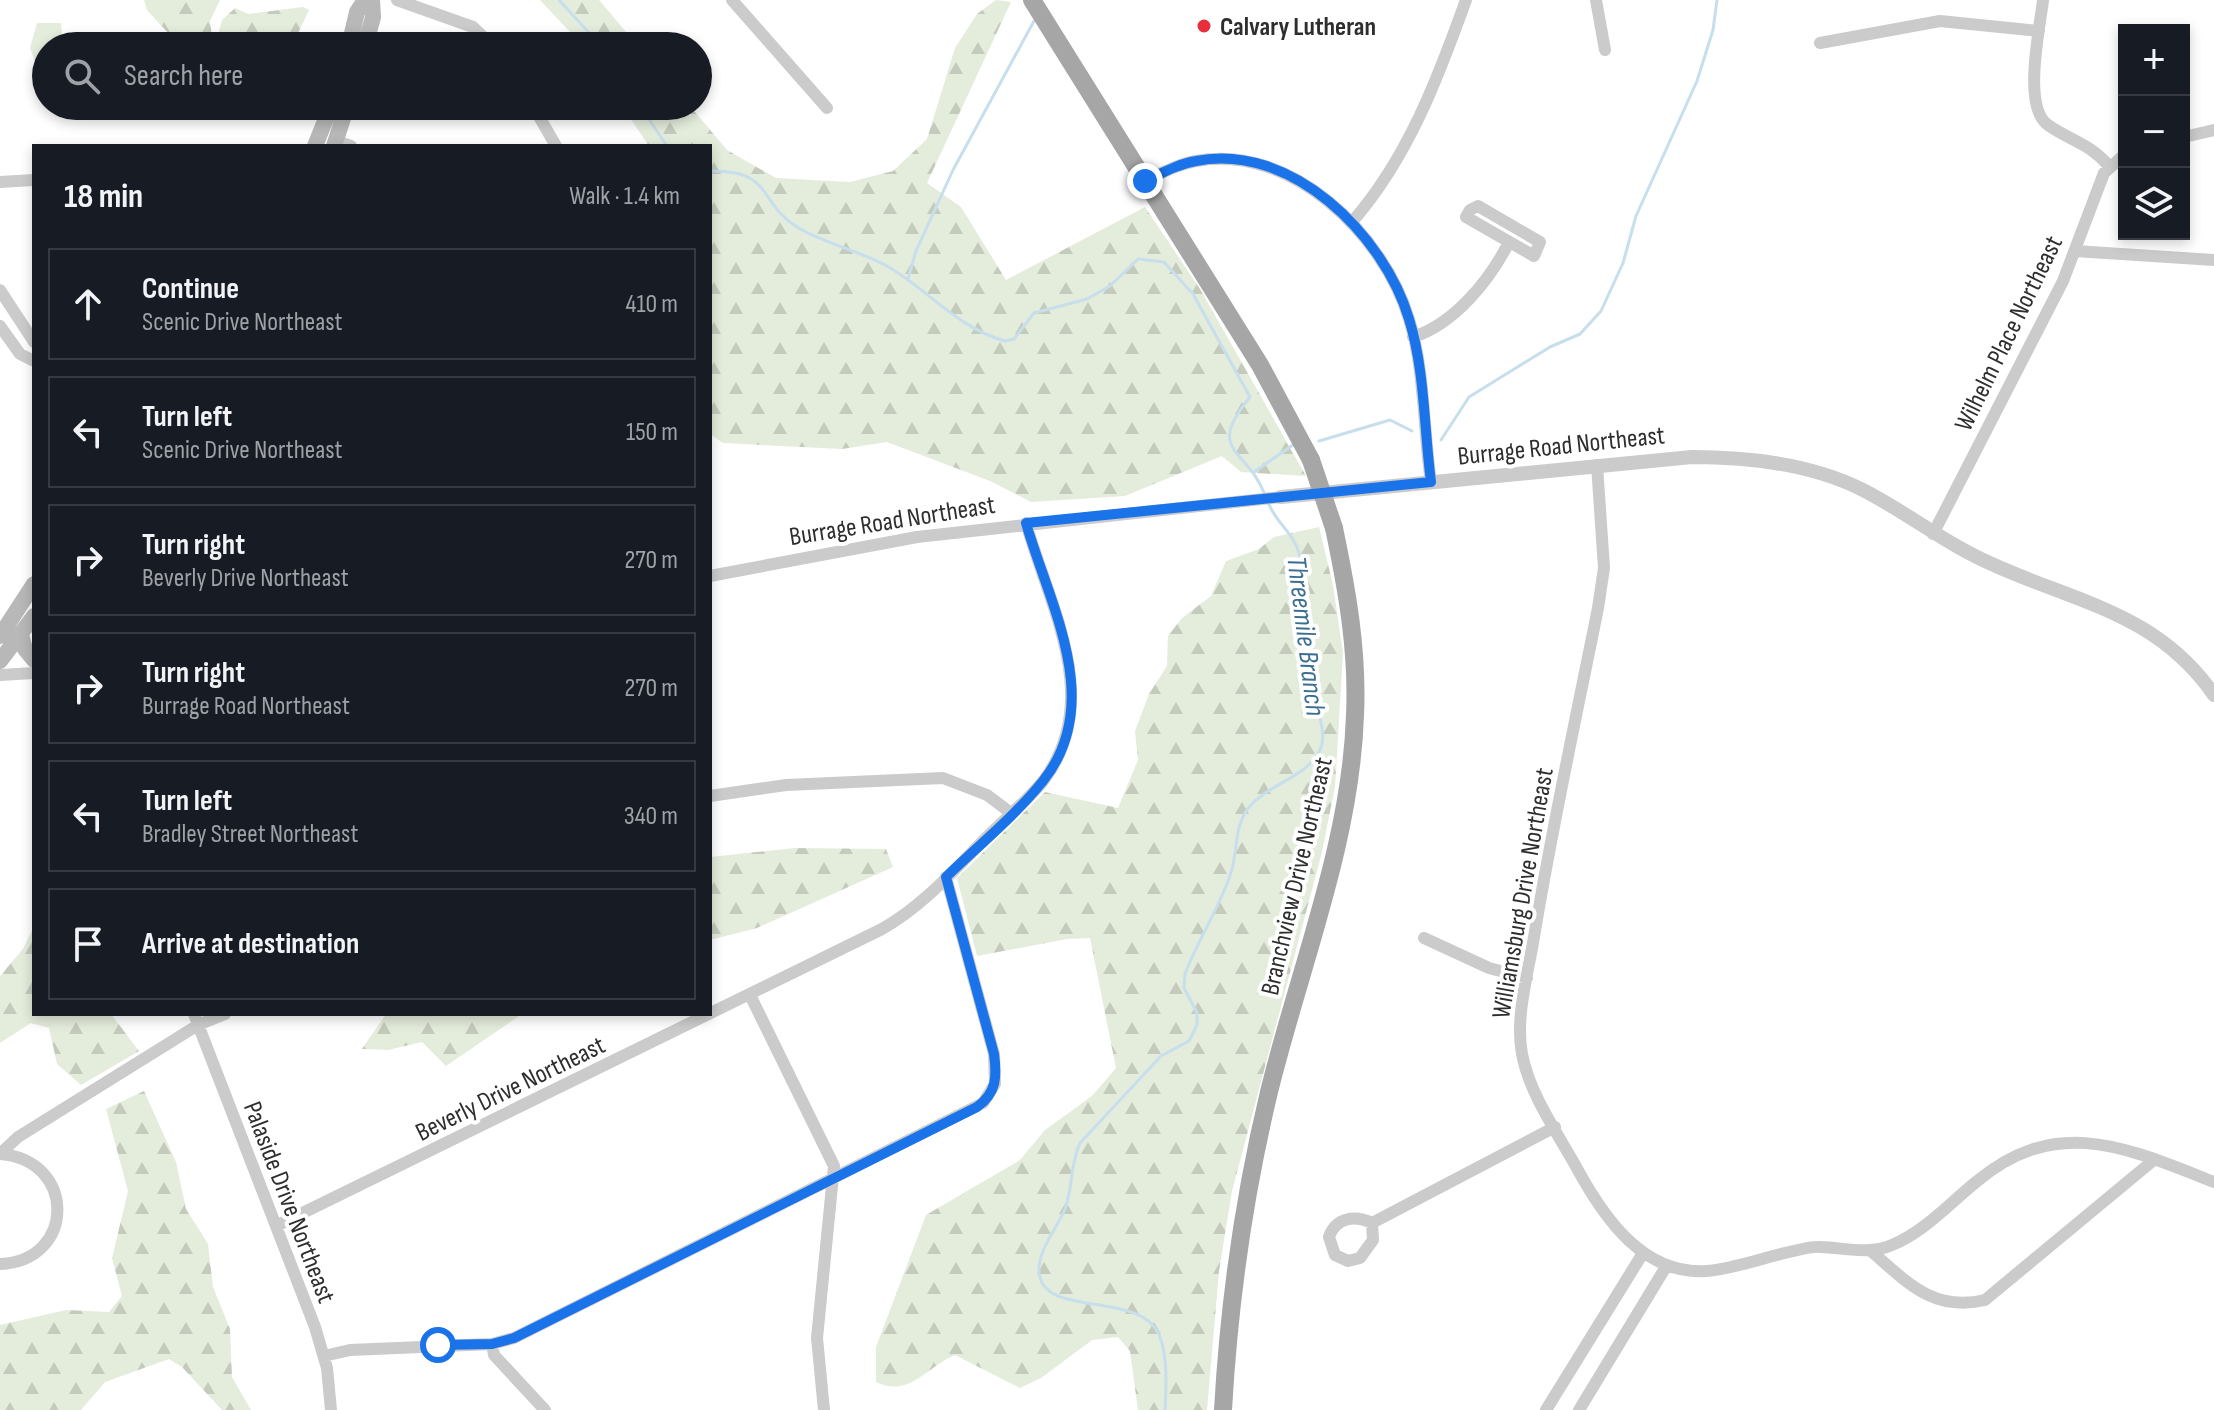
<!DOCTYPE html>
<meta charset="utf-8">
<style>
body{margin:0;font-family:"Sofia Sans Condensed",sans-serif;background:#242831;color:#f1f3f6}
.controls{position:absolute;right:24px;top:24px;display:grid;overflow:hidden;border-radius:0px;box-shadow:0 4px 12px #0003}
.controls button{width:72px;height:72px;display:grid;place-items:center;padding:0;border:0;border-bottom:2px solid #363941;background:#171b24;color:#f1f3f6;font:40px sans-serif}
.stop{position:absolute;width:24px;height:24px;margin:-18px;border:6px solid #1a73e8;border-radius:50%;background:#fff}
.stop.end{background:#1a73e8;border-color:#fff;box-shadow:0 2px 8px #0008}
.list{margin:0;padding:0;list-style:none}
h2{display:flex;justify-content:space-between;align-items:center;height:104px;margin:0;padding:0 32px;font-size:34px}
h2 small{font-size:26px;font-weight:400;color:#9ea1a6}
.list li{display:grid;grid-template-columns:52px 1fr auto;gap:24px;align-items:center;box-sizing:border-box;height:112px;margin:0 16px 16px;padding:0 16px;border:2px solid #363941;border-radius:0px}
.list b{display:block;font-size:30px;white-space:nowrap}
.list p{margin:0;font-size:26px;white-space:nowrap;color:#9ea1a6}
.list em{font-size:26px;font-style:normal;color:#9ea1a6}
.icon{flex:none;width:44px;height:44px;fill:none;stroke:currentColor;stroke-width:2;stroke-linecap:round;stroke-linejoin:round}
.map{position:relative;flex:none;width:2214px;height:1410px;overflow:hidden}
.search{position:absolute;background:#171b24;box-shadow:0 4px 12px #0003;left:32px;top:32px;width:680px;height:88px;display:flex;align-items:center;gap:20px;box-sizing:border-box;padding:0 28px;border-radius:44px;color:#9ea1a6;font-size:30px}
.panel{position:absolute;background:#171b24;box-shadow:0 4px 12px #0003;left:32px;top:144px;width:680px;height:872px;border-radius:0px}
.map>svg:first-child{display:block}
.green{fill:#e4ecdc}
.forest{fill:url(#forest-firs)}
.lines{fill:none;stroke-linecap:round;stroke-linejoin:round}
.stream{stroke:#c7deec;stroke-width:3}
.minor{stroke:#cbcbcb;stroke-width:12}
.tertiary{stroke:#cbcbcb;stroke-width:14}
.secondary{stroke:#b8b8b8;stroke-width:16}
.primary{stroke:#a6a6a6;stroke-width:18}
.primary-bridge{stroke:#a6a6a6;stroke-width:18}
.route{stroke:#1a73e8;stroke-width:10}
.poi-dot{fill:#e82e3a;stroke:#fff;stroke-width:3}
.labels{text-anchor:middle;stroke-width:8;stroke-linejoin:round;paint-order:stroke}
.poi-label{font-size:26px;font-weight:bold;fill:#2e2e2e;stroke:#fff;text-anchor:start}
.street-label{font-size:26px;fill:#2e2e2e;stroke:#fff}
.water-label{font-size:28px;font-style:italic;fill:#3b6f92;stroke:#fff}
</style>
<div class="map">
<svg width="2214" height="1410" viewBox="0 0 2214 1410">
<defs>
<pattern id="forest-firs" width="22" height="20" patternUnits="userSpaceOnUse" patternTransform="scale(2)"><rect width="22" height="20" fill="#e4ecdc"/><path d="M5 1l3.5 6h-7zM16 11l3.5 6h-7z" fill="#c4cbbd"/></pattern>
</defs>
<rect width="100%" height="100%" fill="#fff"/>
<path class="green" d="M37 23H61L63 46H46V70H39L30 48Z"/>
<path class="forest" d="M144 0H220L210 21 212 37 218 35 222 20 235 8 248 14 303 7 309 10 292 46H180L147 10Z
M540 0H599L638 46H583Z
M996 0 1011 2 927 183 961 207 1006 280 1145 207 1200 289 1306 476 1241 472 1222 456 1125 496 1031 502 990 481 887 442 842 449 723 443 710 434V146H649L622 106H690L727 150 776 178 850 182 893 171 927 139 955 48 977 14Z
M1319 527 1333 585 1343 653 1335 787 1322 852 1232 1191 1219 1271 1207 1410H1138L1130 1351 1118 1337 1092 1340 1041 1378 1020 1388 955 1355C926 1367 910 1398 876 1382V1347L926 1215 1020 1160 1045 1130 1092 1096 1116 1068 1090 938 1067 939 977 956 957 878 1045 792 1118 808 1138 760 1135 731 1149 694 1167 666 1168 636 1182 618 1211 596 1226 561 1259 549 1274 537Z
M795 848 886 849 893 867 757 928 710 940V857Z
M34 926V1014H111L139 1051 81 1085 57 1064 49 1028 31 1023 0 1043V976L23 949Z
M386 1014H522L446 1066 422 1042 388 1050 362 1049Z
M144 1091 176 1162 186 1209 208 1244 213 1287 230 1329 232 1377 251 1410H222L182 1367 169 1359 105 1382 81 1410H0V1325L66 1310 109 1312 122 1296 112 1258 128 1191 106 1109Z"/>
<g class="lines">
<path class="stream" d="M559 0 601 46
M640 106 667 146
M710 171C774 170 757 202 797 227 825 244 858 250 887 266 927 289 959 329 1005 341L1014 339 1034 313 1087 299 1110 286 1138 259 1164 262 1193 294 1250 397C1204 453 1247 447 1265 495
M908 279 916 251 953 170 1034 21
M1441 440 1469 397 1550 347 1580 334 1601 311 1623 263 1636 216 1697 81 1713 30 1717 0
M1319 441 1390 420 1412 431
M1254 472 1293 445
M1165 1410C1166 1388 1168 1359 1160 1337 1142 1288 1041 1320 1039 1271 1038 1250 1057 1228 1065 1209 1073 1188 1070 1164 1080 1143L1161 1056 1189 1041 1197 1025V1013L1184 988 1185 974C1197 941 1224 900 1232 869 1238 847 1234 825 1250 806 1269 784 1307 777 1320 750 1329 732 1313 699 1309 680 1299 639 1308 590 1299 553 1293 532 1275 522 1268 502"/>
<path class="minor" d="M397 0 473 27 493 46
M732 0 827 108
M1596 0 1605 50
M2043 0C2040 28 2022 107 2048 125 2071 141 2089 143 2109 166
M1820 43 1940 21 2039 31
M533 106 556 146
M2184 137 2214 130
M336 141 351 146
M1145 181C1162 173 1178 164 1196 161 1291 143 1384 235 1409 319 1425 370 1423 429 1431 482
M0 182 34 180
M1478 206 1540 242 1534 256 1466 217 1470 210Z
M1352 222C1408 158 1438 78 1466 0
M2075 251 2214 260
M0 290 34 342
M0 326 20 354 34 361
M1413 337C1454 324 1489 281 1508 244
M1597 465 1604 568 1598 608C1576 718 1552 827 1534 937 1528 974 1515 1017 1522 1054 1530 1096 1559 1135 1579 1172 1605 1219 1644 1275 1706 1271 1733 1269 1762 1258 1789 1252 1799 1250 1811 1246 1821 1247 1846 1248 1869 1255 1892 1245 1924 1232 1950 1203 1976 1182 2057 1114 2127 1148 2214 1182
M1933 534 2063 281 2104 173 2124 155
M710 576 917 537 1281 497
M0 675 34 673
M710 796 786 785 943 778 987 795 1011 813
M1424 938 1489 968 1527 978
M750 995 834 1166 817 1338 824 1410
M194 1014 315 1327 327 1368 331 1410
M0 1154 18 1137 198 1025 225 1014
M0 1154C77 1160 76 1261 0 1264
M1372 1223 1373 1240 1360 1258 1348 1261 1335 1255 1329 1237C1336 1217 1355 1215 1372 1223L1555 1127
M276 1226 882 929C923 906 955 869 988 836 1006 818 1028 800 1044 780 1104 699 1049 605 1026 523
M1871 1251C1908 1283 1933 1312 1985 1300L2155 1159
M492 1344 494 1355 545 1410
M324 1356 350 1350 492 1344 514 1338 983 1103 995 1084 994 1054 946 877
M1546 1410 1643 1253
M1579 1410 1667 1265"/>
<path class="tertiary" d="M1281 497 1692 457C1748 457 1812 464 1863 490 1908 513 1947 545 1994 565 2078 603 2157 613 2214 695"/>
<path class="secondary" d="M349 46 357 12 365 0
M365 46 373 17 372 0
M315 146 331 106
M334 146 347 106
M21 635 25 649 34 660
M0 636 34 584
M0 661 34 616"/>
<path class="primary" d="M1032 0 1260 365 1311 460
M1223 1410C1229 1303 1244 1196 1269 1092 1299 969 1351 843 1355 715 1358 651 1347 590 1334 528"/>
<path class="primary-bridge" d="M1311 460 1334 528"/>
</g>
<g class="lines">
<path class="route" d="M438 1345 492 1344 514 1338 977 1107C997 1093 997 1076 994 1054L946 877C978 846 1015 816 1043 781 1106 702 1049 604 1026 523L1431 482C1424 429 1425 370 1409 319 1384 235 1291 142 1196 161 1178 164 1162 173 1145 181"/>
</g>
<circle class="poi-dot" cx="1204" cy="26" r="8"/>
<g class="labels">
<g class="poi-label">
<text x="1220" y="35">Calvary Lutheran</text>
</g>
<g class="street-label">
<text transform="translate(2008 333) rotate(-64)" y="9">Wilhelm Place Northeast</text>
<text transform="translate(1561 445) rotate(-6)" y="9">Burrage Road Northeast</text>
<text transform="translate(892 520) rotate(-9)" y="9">Burrage Road Northeast</text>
<text transform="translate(1296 876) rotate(-77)" y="9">Branchview Drive Northeast</text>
<text transform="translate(1522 893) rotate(-80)" y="9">Williamsburg Drive Northeast</text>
<text transform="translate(510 1088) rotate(-26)" y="9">Beverly Drive Northeast</text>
<text transform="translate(290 1202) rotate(69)" y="9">Palaside Drive Northeast</text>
</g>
<g class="water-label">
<text transform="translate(1307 636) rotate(83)" y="10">Threemile Branch</text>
</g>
</g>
</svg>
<div class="controls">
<button>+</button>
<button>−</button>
<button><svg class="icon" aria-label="layers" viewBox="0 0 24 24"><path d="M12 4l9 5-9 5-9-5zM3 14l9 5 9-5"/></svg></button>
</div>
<div class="stop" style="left:438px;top:1345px"></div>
<div class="stop end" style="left:1145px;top:181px"></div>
<div class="search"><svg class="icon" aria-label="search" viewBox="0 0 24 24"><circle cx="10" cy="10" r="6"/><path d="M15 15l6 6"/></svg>Search here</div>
<section class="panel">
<h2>18 min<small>Walk · 1.4 km</small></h2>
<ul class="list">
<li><svg class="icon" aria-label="ahead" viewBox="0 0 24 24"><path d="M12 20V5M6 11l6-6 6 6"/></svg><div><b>Continue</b><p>Scenic Drive Northeast</p></div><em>410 m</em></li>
<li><svg class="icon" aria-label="left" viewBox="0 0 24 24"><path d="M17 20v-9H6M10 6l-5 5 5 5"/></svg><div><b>Turn left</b><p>Scenic Drive Northeast</p></div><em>150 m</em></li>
<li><svg class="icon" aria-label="right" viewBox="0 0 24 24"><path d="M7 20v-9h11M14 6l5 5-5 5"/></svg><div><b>Turn right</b><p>Beverly Drive Northeast</p></div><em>270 m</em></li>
<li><svg class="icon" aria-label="right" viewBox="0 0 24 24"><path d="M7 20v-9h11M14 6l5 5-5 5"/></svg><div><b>Turn right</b><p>Burrage Road Northeast</p></div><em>270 m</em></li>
<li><svg class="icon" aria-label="left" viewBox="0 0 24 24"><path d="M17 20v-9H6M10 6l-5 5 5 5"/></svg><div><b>Turn left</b><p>Bradley Street Northeast</p></div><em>340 m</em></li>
<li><svg class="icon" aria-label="arrive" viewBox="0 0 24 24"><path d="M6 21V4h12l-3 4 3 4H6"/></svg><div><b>Arrive at destination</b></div></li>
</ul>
</section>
</div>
